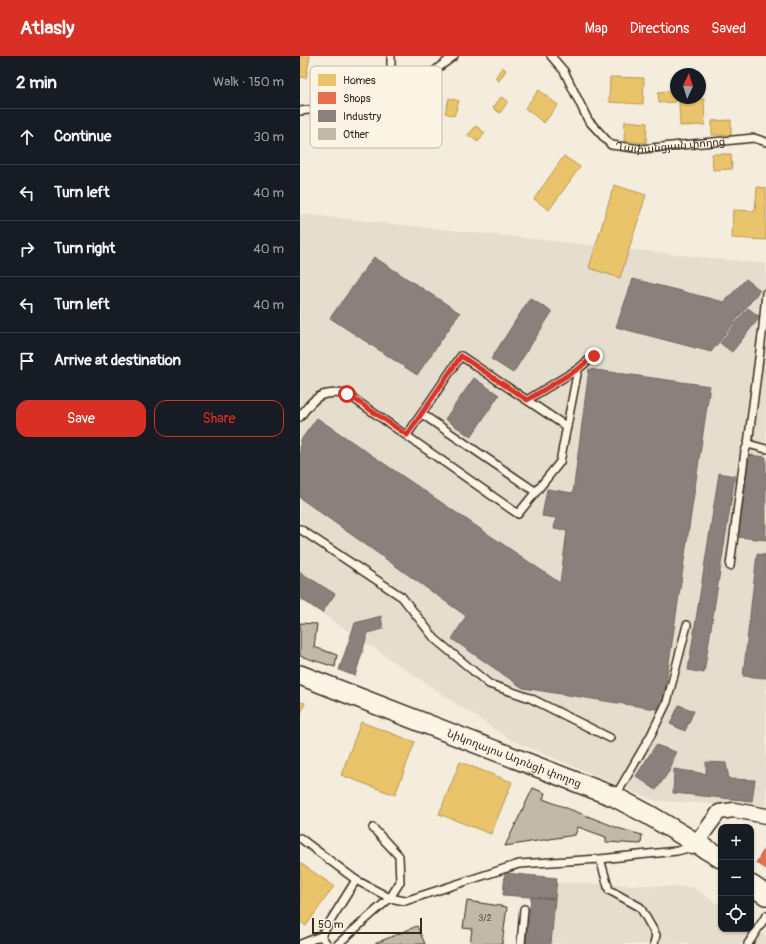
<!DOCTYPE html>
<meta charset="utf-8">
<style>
body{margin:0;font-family:Pangolin,"Noto Sans Armenian",sans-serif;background:#20242c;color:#f1f3f6}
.controls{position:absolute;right:12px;bottom:12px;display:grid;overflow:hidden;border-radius:8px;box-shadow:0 1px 3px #0004}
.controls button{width:36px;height:36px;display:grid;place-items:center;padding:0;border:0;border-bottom:1px solid #363941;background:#171b24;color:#f1f3f6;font:20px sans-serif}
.compass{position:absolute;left:370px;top:12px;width:36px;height:36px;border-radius:50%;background:#171b24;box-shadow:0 1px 3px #0004;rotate:4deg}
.scale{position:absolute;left:12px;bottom:10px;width:110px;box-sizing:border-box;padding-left:4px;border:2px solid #3b2a1e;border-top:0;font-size:11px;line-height:14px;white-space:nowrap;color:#3b2a1e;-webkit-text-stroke:3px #fcf5e5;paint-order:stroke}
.stop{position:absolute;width:12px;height:12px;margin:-9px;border:3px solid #d93025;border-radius:50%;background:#fff}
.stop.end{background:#d93025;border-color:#fff;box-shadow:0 1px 4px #0008}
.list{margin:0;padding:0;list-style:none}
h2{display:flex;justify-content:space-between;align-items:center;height:52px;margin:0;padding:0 16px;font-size:17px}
h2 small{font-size:13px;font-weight:400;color:#9ea1a6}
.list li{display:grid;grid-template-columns:26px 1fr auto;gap:12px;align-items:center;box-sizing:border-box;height:56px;padding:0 16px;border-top:1px solid #363941}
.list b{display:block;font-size:15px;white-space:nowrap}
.list em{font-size:13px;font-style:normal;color:#9ea1a6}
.actions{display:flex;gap:8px;padding:12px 16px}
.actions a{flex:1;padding:9px 0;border:1px solid #d93025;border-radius:12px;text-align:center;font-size:14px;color:#d93025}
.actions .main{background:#d93025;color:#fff}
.icon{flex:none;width:22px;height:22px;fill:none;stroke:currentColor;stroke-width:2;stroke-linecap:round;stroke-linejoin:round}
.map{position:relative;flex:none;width:466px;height:888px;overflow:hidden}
header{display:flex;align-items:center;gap:24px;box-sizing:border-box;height:56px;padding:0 20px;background:#d93025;color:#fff}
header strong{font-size:19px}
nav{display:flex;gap:22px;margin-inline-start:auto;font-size:14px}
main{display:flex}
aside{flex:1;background:#171b24}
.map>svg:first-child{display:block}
.built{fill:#e5ddce}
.homes{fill:#e9c46a;stroke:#b59653}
.shops{fill:#e76f51;stroke:#b35a42}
.industry{fill:#8a817c;stroke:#726760}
.building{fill:#c3b9aa;stroke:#3b2a1e}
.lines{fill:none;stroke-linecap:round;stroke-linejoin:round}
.lane-casing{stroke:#3b2a1e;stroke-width:10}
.street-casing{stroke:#3b2a1e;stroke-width:17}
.secondary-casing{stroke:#3b2a1e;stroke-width:22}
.lane{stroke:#fcf5e5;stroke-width:7}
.street{stroke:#fcf5e5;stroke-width:14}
.secondary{stroke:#fcf5e5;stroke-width:19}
.route{stroke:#d93025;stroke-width:5}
.labels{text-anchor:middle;stroke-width:4;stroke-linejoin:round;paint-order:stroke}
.number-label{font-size:9px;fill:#5d4e41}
.street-label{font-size:11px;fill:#3b2a1e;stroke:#fcf5e5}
.key{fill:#fcf5e5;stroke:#c2b8a9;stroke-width:1}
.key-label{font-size:11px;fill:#3b2a1e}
</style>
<header>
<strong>Atlasly</strong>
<nav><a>Map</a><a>Directions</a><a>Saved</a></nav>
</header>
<main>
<aside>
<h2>2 min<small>Walk · 150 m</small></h2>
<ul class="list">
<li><svg class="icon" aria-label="ahead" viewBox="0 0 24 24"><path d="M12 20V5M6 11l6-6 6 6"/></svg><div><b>Continue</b></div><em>30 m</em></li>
<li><svg class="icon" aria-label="left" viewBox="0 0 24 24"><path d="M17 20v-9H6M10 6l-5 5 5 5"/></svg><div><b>Turn left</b></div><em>40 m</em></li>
<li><svg class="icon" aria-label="right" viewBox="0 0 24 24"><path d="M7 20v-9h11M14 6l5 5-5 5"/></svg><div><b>Turn right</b></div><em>40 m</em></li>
<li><svg class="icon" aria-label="left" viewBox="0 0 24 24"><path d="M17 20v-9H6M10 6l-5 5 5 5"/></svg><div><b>Turn left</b></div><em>40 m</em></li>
<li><svg class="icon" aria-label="arrive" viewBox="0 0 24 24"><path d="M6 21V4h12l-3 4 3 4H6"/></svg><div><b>Arrive at destination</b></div></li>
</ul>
<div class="actions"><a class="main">Save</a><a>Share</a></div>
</aside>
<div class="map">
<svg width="466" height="888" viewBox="0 0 466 888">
<rect width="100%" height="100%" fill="#f4eddd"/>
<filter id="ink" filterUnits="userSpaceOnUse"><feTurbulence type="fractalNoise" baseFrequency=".025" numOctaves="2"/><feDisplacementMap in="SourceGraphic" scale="8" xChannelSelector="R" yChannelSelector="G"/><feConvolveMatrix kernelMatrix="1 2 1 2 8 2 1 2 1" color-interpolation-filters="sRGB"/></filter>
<g filter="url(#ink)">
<path class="built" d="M0 158 466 208V755L434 749 356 745 211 684 0 543Z
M248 826 392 831 421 850V873H451V870L466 880V888H241Z"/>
<path class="homes" d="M0 0H10L6 22 0 21Z
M202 11 206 14 199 25 195 22Z
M310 21 344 22 343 48 309 46Z
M239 34 258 49 244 67 225 52Z
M376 34V46L359 47 358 36Z
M201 41 208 45 200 57 193 52Z
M149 42 159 45 154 60 145 57Z
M404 43 405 69 380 70 379 44Z
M431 64V79H412V65Z
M325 65 347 67 346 87 324 85Z
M176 70 185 77 178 86 168 79Z
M412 98H431L432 113 413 114Z
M264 100 280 111 249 154 234 143Z
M314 129 346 139 320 222 289 212Z
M457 131 466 132V184L432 182 433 154 455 155Z
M0 646 5 647 0 660Z
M61 666 115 686 95 739 41 719Z
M160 706 212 726 191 778 139 758Z
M0 807 34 830 6 870 0 866Z"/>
<path class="shops" d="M466 790V813L456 807Z"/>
<path class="industry" d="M74 201 160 257 117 319 30 262Z
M333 223 424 246 446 223 460 234 411 296 316 271Z
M230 242 252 256 213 317 191 303Z
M448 252 460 261 432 296 420 287Z
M289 313 410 330 362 654 223 632 152 583 166 560 0 442V385L17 362 260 527 267 475 254 473 256 462 242 460 247 433 273 437Z
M174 322 199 339 171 381 145 363Z
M448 399 466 401V484L438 481Z
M419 417 435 420 404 617 388 614Z
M457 498 466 499V622L443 620Z
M0 516 35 538 22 557 0 542Z
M81 560 83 573 68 577 55 620 39 614 55 567Z
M379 649 394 655 385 675 370 668Z
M356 689 376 696 370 714 356 734 336 720Z
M406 706 426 707 429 723 455 724 452 745 373 737 374 713 406 718Z
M205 817 257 822 255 843 203 839Z
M231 841 255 843 251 888H226Z"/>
<path class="building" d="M0 567 17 568 14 591 37 599 35 611 0 600Z
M233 732 245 737 243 743 321 773 342 779 341 788 306 786V781L278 771 275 779 205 790Z
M167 845 207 851 202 888H170L172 873 163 872Z
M117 870 125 888H76V887Z"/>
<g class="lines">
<defs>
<g id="lane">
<path d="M91 0V21L100 30 118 31 138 12 154 0"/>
<path id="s1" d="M251 0 264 15 288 64 311 89 341 93 454 82 466 86"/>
<path d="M0 55 69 47 100 30"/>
<path d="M227 344 278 313"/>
<path d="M122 358 236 436"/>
<path d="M0 361C15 340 20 335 47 338L218 458 260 406 278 313 294 300"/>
<path d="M107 379 161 300 267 371"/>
<path d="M448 388 463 271 466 237"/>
<path d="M0 473 102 541 135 583 189 628 230 642 310 682"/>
<path d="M430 510 445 395 448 388 466 393"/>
<path d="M315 741 351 679 367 646 387 569"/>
<path d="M0 782 56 824 90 842 100 826 99 800 73 772"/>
<path d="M300 803 309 834 340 851 356 879 354 888"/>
<path d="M21 880 27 888"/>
<path d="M1 888 21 880 56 824"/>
<path d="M38 888 90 842 105 845 219 808 300 803 377 795 392 791"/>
<path d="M221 888 224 853"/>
<path d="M448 888 466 860"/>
</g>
<path id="street" d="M392 791 403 778 419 756 434 754 466 760"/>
<g id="secondary">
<path id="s2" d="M0 619 315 741 349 759 421 802"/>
<path d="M451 829 466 839"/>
</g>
</defs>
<use href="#lane" class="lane-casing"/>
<use href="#street" class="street-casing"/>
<use href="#secondary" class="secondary-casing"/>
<use href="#lane" class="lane"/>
<use href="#street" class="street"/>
<use href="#secondary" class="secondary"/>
</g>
</g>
<g class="lines" filter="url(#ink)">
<path class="route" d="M47 338 107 379 161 300 227 344 278 313 294 300"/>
</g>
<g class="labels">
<g class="number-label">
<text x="185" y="865">3/2</text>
</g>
<g class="street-label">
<text dy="4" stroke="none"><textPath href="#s1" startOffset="168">Ղափանցյան փողոց</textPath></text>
<text dy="4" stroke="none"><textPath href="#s2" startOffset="230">Նիկողայոս Ադոնցի փողոց</textPath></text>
</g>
</g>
<rect x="10" y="10" width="132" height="82" rx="6" class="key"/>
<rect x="18" y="18" width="18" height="12" fill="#e9c46a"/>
<rect x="18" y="36" width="18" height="12" fill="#e76f51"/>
<rect x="18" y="54" width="18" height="12" fill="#8a817c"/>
<rect x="18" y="72" width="18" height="12" fill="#c3b9aa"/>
<g class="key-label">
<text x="43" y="28">Homes</text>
<text x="43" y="46">Shops</text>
<text x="43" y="64">Industry</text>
<text x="43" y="82">Other</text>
</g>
</svg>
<div class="controls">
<button>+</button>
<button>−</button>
<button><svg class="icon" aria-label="locate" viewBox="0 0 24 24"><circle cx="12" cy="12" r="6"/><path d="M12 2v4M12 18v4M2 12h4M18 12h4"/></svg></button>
</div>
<svg class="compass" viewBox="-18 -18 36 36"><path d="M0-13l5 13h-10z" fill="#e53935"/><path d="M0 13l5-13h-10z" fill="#9ea1a6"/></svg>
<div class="scale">50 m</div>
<div class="stop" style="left:47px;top:338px"></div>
<div class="stop end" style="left:294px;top:300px"></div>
</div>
</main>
